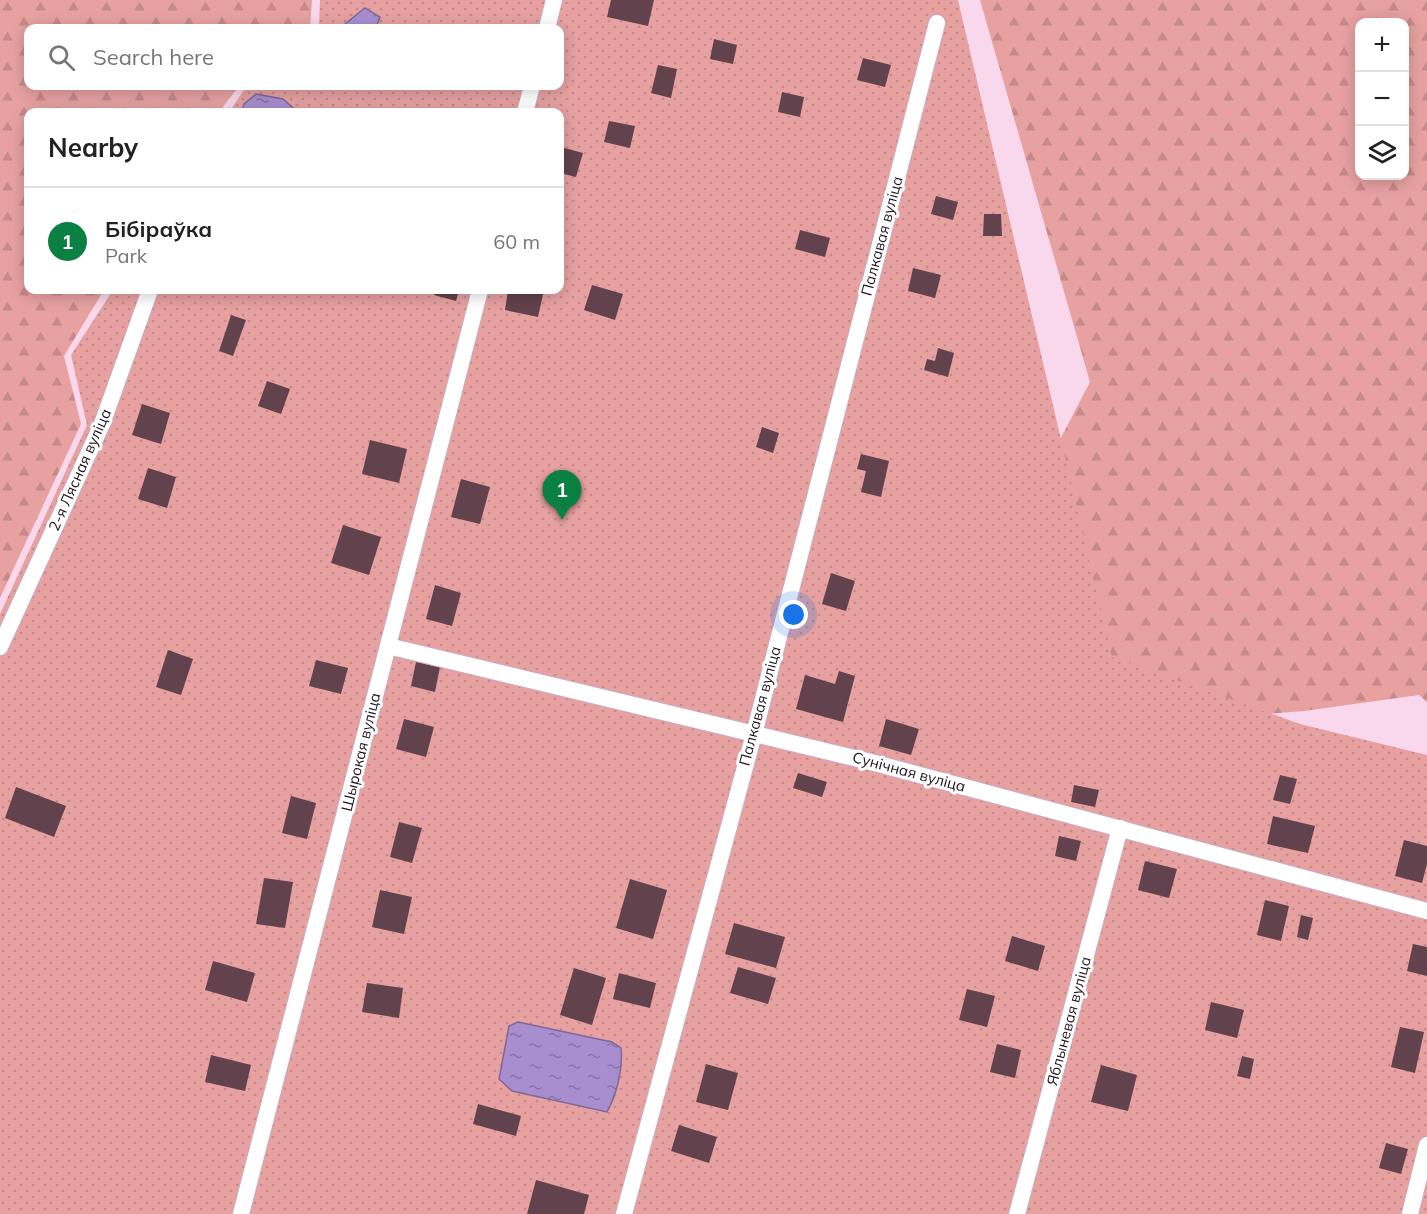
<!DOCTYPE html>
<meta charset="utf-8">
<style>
body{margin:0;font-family:Mulish,sans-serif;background:#f2f2f2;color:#222}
.controls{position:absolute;right:18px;top:18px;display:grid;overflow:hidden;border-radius:12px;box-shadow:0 3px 15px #0003}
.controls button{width:54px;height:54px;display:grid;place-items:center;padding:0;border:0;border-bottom:2px solid #e0e0e0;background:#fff;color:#222;font:30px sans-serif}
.you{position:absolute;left:794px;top:615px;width:21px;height:21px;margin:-15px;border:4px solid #fff;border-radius:50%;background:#1a73e8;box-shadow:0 0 0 9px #1a73e833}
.badge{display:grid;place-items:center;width:39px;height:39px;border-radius:50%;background:#0b8043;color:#fff;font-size:20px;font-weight:700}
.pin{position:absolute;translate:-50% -50px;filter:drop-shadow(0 2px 3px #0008)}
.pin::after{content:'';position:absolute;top:32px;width:21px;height:18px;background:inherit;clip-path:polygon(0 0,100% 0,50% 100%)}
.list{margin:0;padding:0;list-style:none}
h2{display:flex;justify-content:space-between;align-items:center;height:78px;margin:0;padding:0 24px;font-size:26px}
h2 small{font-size:20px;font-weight:400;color:#767676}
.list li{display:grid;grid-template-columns:39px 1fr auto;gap:18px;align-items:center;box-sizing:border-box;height:108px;padding:0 24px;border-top:2px solid #e0e0e0}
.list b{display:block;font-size:22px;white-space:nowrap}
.list p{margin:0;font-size:20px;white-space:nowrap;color:#767676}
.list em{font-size:20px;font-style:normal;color:#767676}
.icon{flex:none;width:33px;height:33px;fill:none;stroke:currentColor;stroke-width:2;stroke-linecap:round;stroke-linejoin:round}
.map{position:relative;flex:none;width:1427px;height:1214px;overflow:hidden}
.search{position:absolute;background:#fff;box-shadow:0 3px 15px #0003;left:24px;top:24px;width:540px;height:66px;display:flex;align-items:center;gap:15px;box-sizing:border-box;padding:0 21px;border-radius:12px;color:#767676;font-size:22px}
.panel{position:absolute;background:#fff;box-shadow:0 3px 15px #0003;left:24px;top:108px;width:540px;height:186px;border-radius:12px}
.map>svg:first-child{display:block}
.forest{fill:url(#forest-firs);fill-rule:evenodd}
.garden{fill:url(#garden-dots)}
.water{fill:url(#water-ripples);stroke:#7e6998;stroke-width:1.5}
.building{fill:#62424c}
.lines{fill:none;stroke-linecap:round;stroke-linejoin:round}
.service-casing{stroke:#cbacbf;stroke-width:18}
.service{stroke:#fff;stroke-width:16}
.labels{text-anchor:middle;stroke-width:6;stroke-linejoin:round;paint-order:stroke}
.street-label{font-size:15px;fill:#1d1219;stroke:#fff}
</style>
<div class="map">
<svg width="1427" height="1214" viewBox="0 0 1427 1214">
<defs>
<pattern id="forest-firs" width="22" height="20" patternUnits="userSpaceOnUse" patternTransform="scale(1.5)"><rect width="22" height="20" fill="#e7a1a1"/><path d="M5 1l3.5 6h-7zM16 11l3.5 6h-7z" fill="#c68a8a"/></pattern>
<pattern id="garden-dots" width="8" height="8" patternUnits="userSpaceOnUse" patternTransform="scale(1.5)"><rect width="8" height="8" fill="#e7a1a1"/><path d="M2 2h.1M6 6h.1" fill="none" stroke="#c68a8a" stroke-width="1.8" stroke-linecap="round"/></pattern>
<pattern id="water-ripples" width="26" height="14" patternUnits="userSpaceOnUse" patternTransform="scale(1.5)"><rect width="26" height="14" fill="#a88ecf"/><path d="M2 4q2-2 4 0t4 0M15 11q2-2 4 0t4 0" fill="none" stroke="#8873a7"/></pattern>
</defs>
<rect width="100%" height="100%" fill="#f9d7ec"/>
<path class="forest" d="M0 0H312L310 28H28V86H239L219 112H28V290H104L64 356 81 424 0 598Z
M980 0H1427V702L1419 695 1304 711 1135 725 1041 476 1090 382ZM1360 22H1404V176H1360Z"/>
<path class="garden" d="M320 0H958L1112 657 1300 724 1427 755V1214H0V614L87 425 71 355 113 290H560V112H229L246 87 256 86H560V28H319Z"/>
<path class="water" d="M365 8 380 17 376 28H342L345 24Z
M256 94 283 99 293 108 294 112H242L244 104Z
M518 1022 612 1042 621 1048C623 1068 617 1094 607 1112L512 1091 499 1079 509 1026Z"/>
<path class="building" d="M611 0H654L648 26 607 17Z
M714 39 737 45 733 64 710 59Z
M863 58 891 65 885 87 857 80Z
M658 65 677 69 671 98 651 93Z
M782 92 804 97 800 117 778 112Z
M609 121 635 126 630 148 604 142Z
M561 147 583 153 576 177 560 173Z
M936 196 958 202 953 220 931 214Z
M984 214H1001L1002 236H983Z
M800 230 830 238 825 257 795 249Z
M913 268 941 275 935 298 908 291Z
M592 285 623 294 615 320 584 310Z
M435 290H459L456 301 434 295Z
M508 290H544L538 317 505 310Z
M231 315 246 320 233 356 219 351Z
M938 348 954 353 948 377 924 370 927 359 935 361Z
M267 381 290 389 281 414 258 406Z
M142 404 170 413 161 444 132 435Z
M762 427 779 433 773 453 756 447Z
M370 440 407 449 399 483 362 474Z
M861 454 889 461 881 497 861 492 866 471 857 469Z
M148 468 176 477 167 508 138 499Z
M461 479 490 487 480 524 451 517Z
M343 525 381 537 369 575 331 563Z
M831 573 855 581 846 611 822 604Z
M435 585 461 593 452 626 426 619Z
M168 650 193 659 181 695 156 687Z
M316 660 348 668 341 694 309 686Z
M416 662 440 667 435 692 411 686Z
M839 671 855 676 843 722 796 709 805 675 835 684Z
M404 719 434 727 426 757 396 749Z
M886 719 919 729 911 755 879 746Z
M798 773 827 782 822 797 793 788Z
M1280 775 1297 779 1290 804 1273 800Z
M1074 785 1099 790 1095 807 1071 802Z
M16 787 66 806 54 837 5 818Z
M291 796 316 803 307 839 282 833Z
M1273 816 1315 826 1308 853 1267 844Z
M399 822 422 828 412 863 390 857Z
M1059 836 1081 841 1076 861 1055 856Z
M1404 840 1427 846V864L1422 883 1395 876Z
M1145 861 1177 869 1169 898 1138 890Z
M264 878 293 882 285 928 256 924Z
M630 879 667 890 653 939 616 928Z
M380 890 412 897 404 934 372 927Z
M1265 900 1289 906 1281 941 1257 935Z
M1301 915 1313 918 1308 940 1297 937Z
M734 923 785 937 776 968 725 954Z
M1012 936 1045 946 1038 971 1005 961Z
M1413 944 1427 947V976L1407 971Z
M213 961 255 973 247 1002 205 990Z
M738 967 776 978 768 1004 730 993Z
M574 968 606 978 592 1025 560 1015Z
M619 973 656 983 650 1008 613 999Z
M367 983 403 988 399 1018 362 1012Z
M967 989 995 996 987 1027 959 1020Z
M1211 1002 1244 1010 1237 1038 1205 1030Z
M1400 1027 1424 1032 1415 1073 1391 1067Z
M997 1044 1021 1050 1015 1078 990 1072Z
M211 1055 251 1065 245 1091 205 1082Z
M1242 1056 1254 1059 1250 1079 1237 1076Z
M706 1064 738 1073 728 1110 696 1102Z
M1101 1065 1137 1075 1128 1111 1091 1102Z
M478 1104 521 1116 516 1136 473 1124Z
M679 1125 717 1137 709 1163 671 1151Z
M1386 1143 1408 1149 1401 1174 1379 1168Z
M536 1180 589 1195 584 1214H527Z"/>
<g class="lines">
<defs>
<path id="service" d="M547 28 554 0
M525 112 532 86
M388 646 875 763 1427 911
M0 647 102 424 150 290
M241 1214 480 290
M624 1214 754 734 937 23
M1017 1214 1120 828
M1410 1214 1427 1145"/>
</defs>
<use href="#service" class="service-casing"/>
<use href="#service" class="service"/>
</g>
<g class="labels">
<g class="street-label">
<text transform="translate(882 236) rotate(-75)" y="5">Палкавая вуліца</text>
<text transform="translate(80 470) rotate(-66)" y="5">2-я Лясная вуліца</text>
<text transform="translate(760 706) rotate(-75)" y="5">Палкавая вуліца</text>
<text transform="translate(361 752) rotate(-76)" y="5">Шырокая вуліца</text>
<text transform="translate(909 772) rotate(15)" y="5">Сунічная вуліца</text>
<text transform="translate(1069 1021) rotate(-75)" y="5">Яблыневая вуліца</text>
</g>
</g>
</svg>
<div class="controls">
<button>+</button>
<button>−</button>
<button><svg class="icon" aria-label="layers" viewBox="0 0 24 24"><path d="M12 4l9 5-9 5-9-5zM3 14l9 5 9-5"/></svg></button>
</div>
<div class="you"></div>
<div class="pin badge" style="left:562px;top:520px">1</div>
<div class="search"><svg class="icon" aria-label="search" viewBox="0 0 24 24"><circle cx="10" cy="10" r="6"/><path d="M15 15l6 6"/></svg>Search here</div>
<section class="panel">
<h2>Nearby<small></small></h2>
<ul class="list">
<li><span class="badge">1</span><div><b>Бібіраўка</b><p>Park</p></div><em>60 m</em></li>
</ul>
</section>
</div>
